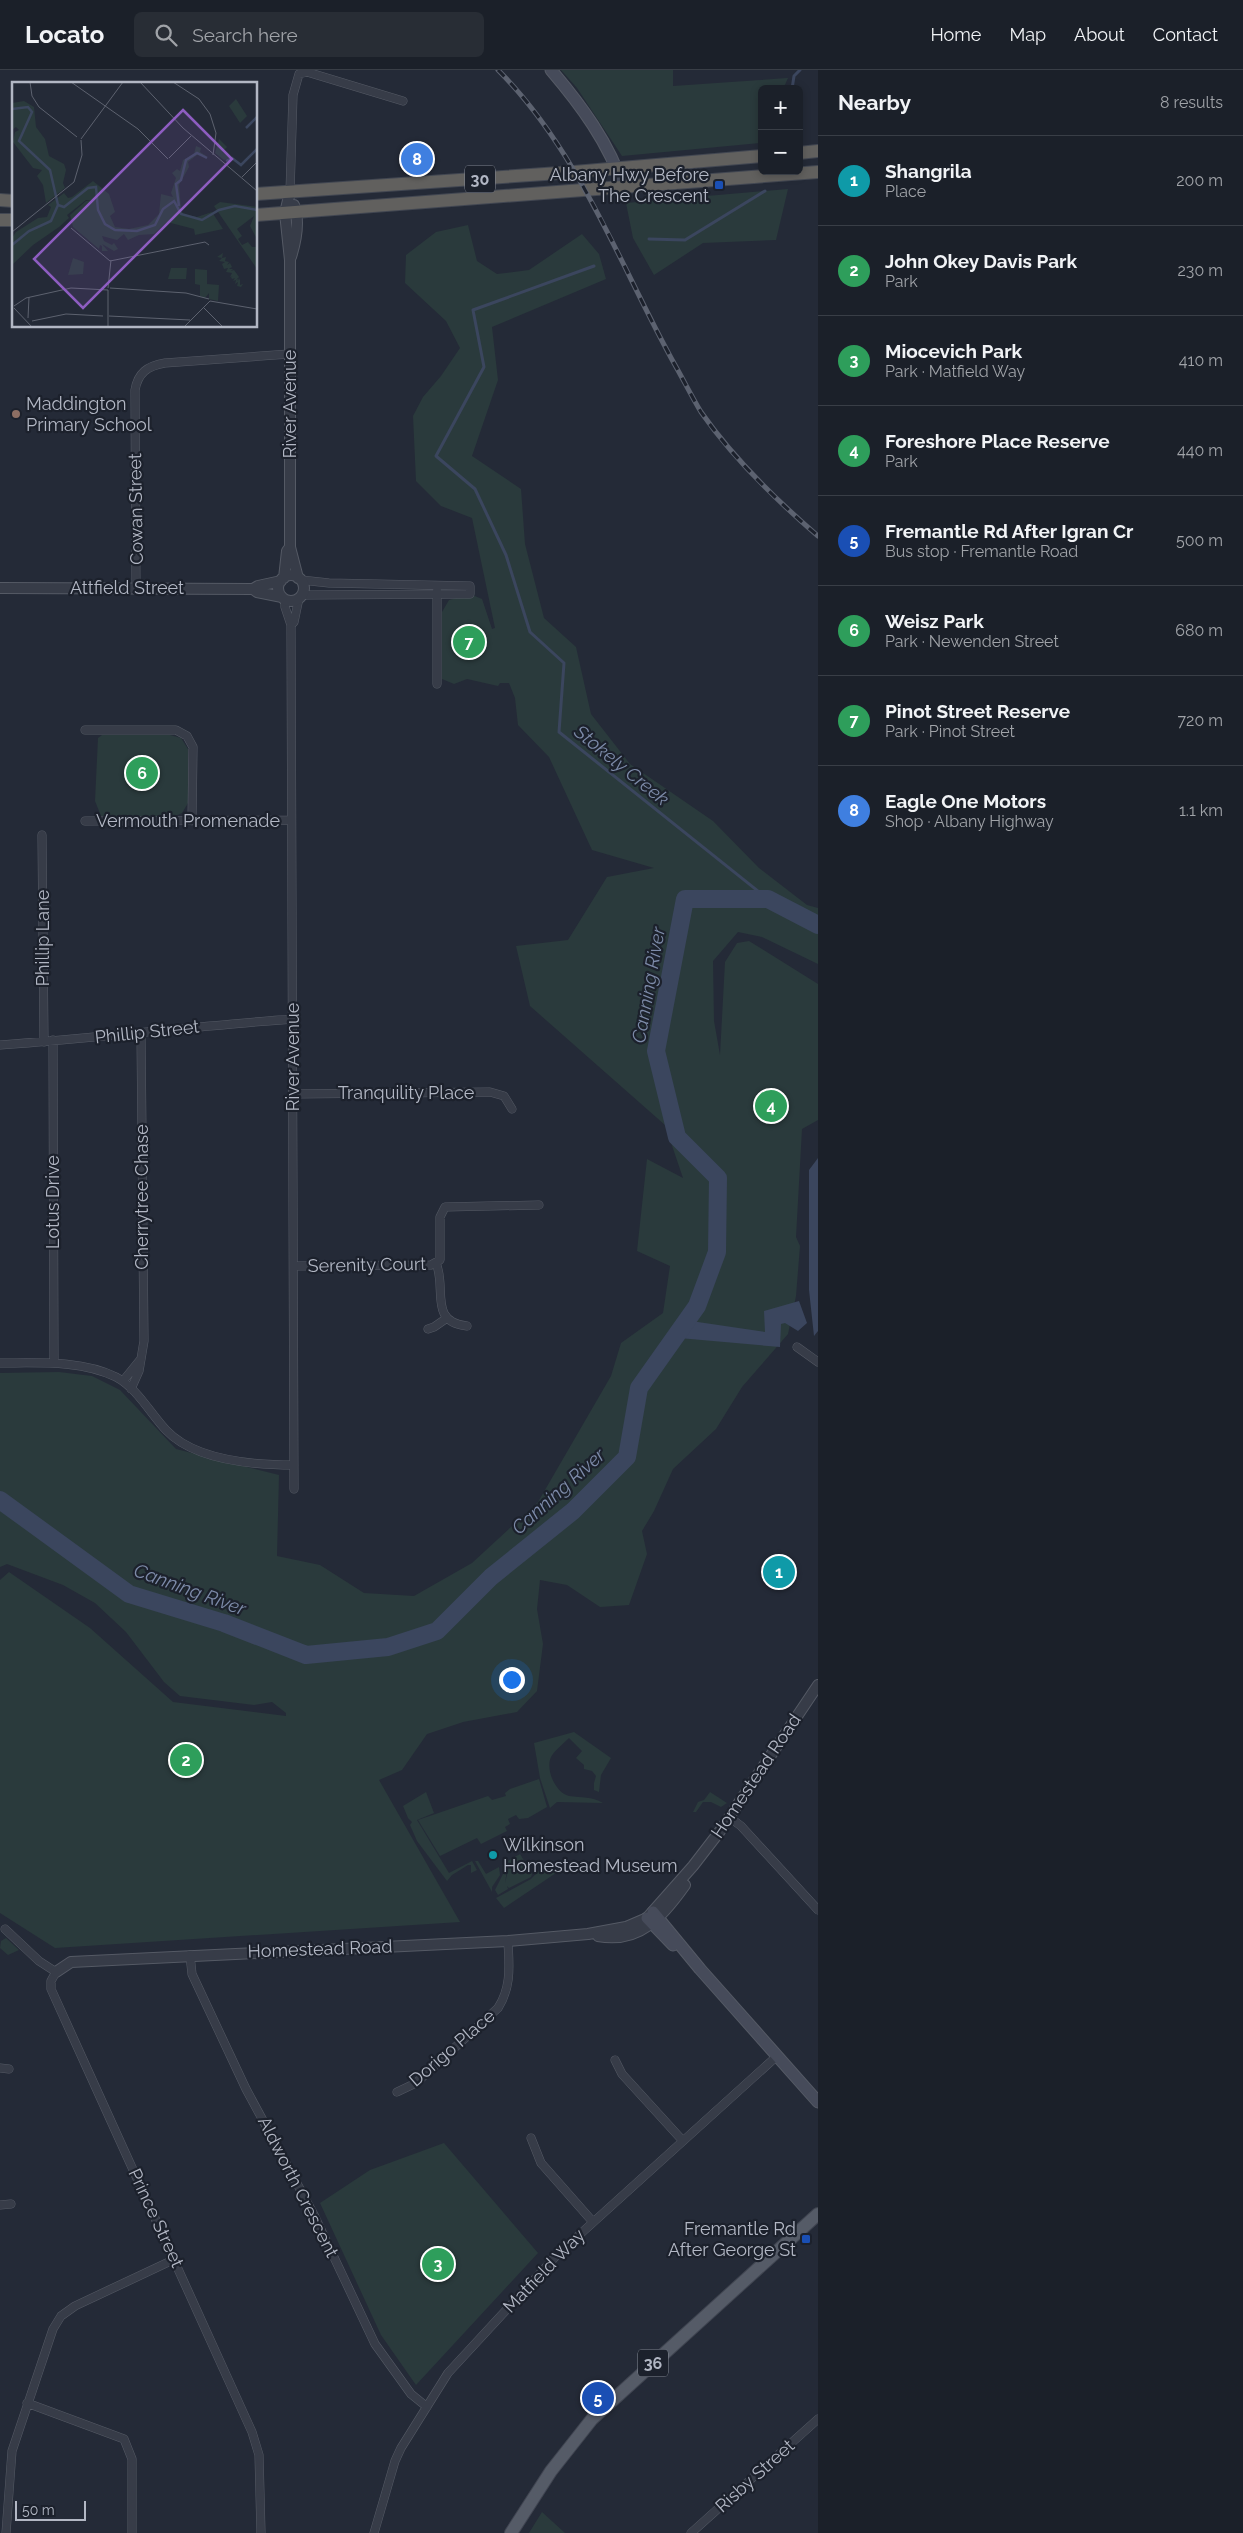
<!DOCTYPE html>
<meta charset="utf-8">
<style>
body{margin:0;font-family:Raleway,sans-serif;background:#282d35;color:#f1f3f6}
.controls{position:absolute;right:15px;top:15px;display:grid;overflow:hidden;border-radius:8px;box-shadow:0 2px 8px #0003}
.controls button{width:45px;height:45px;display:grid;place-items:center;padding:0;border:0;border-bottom:1px solid #393e46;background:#1b2029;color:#f1f3f6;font:25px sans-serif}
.scale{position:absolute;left:15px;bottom:12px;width:71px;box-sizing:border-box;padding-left:5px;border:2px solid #b2b7c4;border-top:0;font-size:14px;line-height:18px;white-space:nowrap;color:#b2b7c4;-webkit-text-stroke:4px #1c212c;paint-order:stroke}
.you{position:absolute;left:511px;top:1609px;width:18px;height:18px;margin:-12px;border:4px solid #fff;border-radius:50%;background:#1a73e8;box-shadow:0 0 0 8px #1a73e833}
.badge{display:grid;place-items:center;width:32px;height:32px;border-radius:50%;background:#1a73e8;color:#fff;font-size:16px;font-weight:700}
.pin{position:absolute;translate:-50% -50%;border:2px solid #fff;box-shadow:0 1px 5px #0006}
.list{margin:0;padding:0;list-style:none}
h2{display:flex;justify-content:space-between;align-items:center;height:65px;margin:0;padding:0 20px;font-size:21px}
h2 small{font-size:16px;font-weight:400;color:#a0a3a8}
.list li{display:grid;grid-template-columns:32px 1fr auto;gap:15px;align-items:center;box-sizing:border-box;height:90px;padding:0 20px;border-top:1px solid #393e46}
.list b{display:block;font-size:19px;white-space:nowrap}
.list p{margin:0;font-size:16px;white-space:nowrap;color:#a0a3a8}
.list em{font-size:16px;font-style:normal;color:#a0a3a8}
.icon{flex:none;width:28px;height:28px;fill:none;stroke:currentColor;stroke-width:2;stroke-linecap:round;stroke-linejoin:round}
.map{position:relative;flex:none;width:818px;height:2463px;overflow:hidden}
header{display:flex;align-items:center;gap:30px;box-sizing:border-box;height:70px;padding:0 25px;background:#1b2029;border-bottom:1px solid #393e46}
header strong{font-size:24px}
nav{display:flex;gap:28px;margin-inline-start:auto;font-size:18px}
.search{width:350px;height:45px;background:#282d35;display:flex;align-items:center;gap:12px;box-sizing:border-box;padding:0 18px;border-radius:8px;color:#a0a3a8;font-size:19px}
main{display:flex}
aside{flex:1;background:#1b2029}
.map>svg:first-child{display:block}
.green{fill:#2a3a3c}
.water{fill:#3b465e}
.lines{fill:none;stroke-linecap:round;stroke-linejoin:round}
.stream{stroke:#3b465e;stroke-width:3}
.river{stroke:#3b465e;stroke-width:18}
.minor-casing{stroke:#555a65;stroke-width:9}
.tertiary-casing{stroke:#555a65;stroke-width:12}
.secondary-casing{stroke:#555a65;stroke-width:13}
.primary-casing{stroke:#404551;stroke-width:14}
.trunk-casing{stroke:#424752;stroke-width:14}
.minor{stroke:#373c48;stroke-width:8}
.tertiary{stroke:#373c48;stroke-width:10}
.secondary{stroke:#464b5a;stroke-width:11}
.primary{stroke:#555b67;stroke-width:12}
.trunk{stroke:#61605e;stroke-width:12}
.rail-casing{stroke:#5c6270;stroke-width:5}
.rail{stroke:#1c212c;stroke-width:3;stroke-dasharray:9;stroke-linecap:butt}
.transit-dot{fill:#1a4fb4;stroke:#1c212c;stroke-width:2}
.education-dot{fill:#8d6e63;stroke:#1c212c;stroke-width:2}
.culture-dot{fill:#0f9aa8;stroke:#1c212c;stroke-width:2}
.labels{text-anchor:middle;stroke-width:4.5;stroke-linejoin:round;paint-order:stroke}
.shield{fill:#1c212c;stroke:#858a96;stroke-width:1}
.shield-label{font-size:16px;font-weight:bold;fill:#b2b7c4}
.poi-label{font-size:18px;fill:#b2b7c4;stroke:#1c212c;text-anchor:end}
.street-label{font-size:18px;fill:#b2b7c4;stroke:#1c212c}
.water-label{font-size:19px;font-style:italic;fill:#7d8ba9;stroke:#1c212c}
.inset-river{fill:none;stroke:#3b465e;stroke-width:2.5}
.inset-road{fill:none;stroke:#5d626f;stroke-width:1}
.view{fill:#8e5dc1;fill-opacity:0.15;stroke:#8e5dc1;stroke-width:2.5}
.inset-edge{fill:none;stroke:#b2b7c4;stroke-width:2.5}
</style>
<header>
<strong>Locato</strong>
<div class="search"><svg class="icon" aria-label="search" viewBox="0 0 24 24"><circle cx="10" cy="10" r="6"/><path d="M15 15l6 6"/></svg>Search here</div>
<nav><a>Home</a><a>Map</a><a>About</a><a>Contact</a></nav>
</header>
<main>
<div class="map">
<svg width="818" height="2463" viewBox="0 0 818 2463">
<rect width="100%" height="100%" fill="#242a37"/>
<path class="green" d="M561 0H673V16L788 8 783 19H762L760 73 622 86 577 18Z
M788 119 776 170 703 173 654 205 633 168 626 133Z
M468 155 477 191 497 204 529 200 582 164 599 184 606 209 492 257 498 310 472 386 521 419 525 474 544 548 576 577 591 644 630 694 713 751 759 798 807 835 818 838V894L762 867 738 862 713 891 714 951 720 985 725 892 737 873 749 871 818 914V1050L802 1059 796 1167 800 1176 796 1226 788 1264 742 1317 716 1359 673 1399 654 1441 642 1461 647 1484 629 1535 600 1537 567 1515 540 1510 537 1539 543 1574 537 1621 517 1642 463 1652 427 1664 402 1700 379 1710 460 1852 55 1878 0 1843V1510L9 1502 90 1558 173 1632 286 1646V1643L272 1632 254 1635 180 1626 164 1612 126 1562 95 1533 63 1515 7 1494 0 1497V1303L59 1302 92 1306 120 1320 176 1379 279 1405 277 1486 320 1495 364 1523 414 1526 472 1493 538 1432 611 1306 621 1273 663 1243 670 1196 637 1181 647 1089 683 1108 665 1055 530 936 516 876 568 870 607 807 654 798 592 780 549 687 518 655 515 628 509 613H500L498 616 467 609 454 614 442 609V542L449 530 470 524 482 529 492 559 495 558 472 448 441 436 416 411 413 346 423 327 441 306 460 278 446 251 405 213 406 185 436 162Z
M170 665 181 668 188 679V733L182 743 175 746H101L95 731 98 668 102 665Z
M574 1662 611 1688 601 1705 599 1722 594 1720V1713L596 1706 592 1701 584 1699V1695L576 1688 582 1681 569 1668C564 1673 554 1681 551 1687 545 1700 556 1723 569 1726 582 1728 591 1726 603 1733L557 1732 550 1738 540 1708 534 1673Z
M539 1709 547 1737 528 1748 519 1749 516 1745 508 1749 510 1754 505 1757 507 1761 481 1774 477 1768 440 1786 418 1750 488 1726 492 1730 506 1726 505 1723 510 1719Z
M426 1722 434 1743 417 1750 449 1803 472 1791 477 1800 471 1803V1795H468L452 1805 447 1811 417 1771 410 1755 412 1752 408 1748 403 1736Z
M710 1722 727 1733 721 1737 711 1732H703L696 1742H693L698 1732 704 1730Z
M520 1784 532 1804 531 1807 509 1818 507 1816 508 1819 498 1825 495 1820 503 1804 502 1795 505 1793 507 1800 505 1813 508 1801 506 1792Z
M549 1790 556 1803 504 1838 496 1828 531 1809Z
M475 1791H478L486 1804 499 1797 500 1805 492 1817V1822Z
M6 1868 19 1880 8 1885 0 1878 1 1871Z
M444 2073 538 2183 416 2315 381 2265 320 2133 370 2100Z
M542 2442 565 2463H529Z"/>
<path class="water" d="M818 1088V1261L814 1266 809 1220V1100Z
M799 1231 807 1253 798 1261 785 1253 781 1254 780 1277 679 1268 691 1251 765 1262 764 1241Z"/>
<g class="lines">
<path class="stream" d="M792 19 794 6 800 0
M649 169 685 170 765 121
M594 196 473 240 484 297 436 386 475 419 506 485 530 562 564 593 559 662 768 829"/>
<path class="river" d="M0 1430 129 1524 224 1553 306 1585 388 1577 437 1561 491 1507 573 1441 627 1387 639 1318 697 1236 717 1182 718 1108 677 1067 656 981 685 829H768L818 855"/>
<defs>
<path id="minor" d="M290 122 293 25 299 4 307 2 403 31
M301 510 329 513 470 516V524L302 525
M136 518 135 320C138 303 147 296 165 293L289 284
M437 521V614
M285 530V537L291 555 294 1419
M291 555 294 552 299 528
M85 660H176L187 666 193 677 192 751
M85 751 291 750
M42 765 44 972
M53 970 54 1293
M0 975C98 968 195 956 293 949
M293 1024 490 1022 504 1026 512 1039
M436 1193C447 1218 428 1252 467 1256
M294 1196 431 1195 440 1190V1147L445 1137 539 1135
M428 1259 434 1257 447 1248
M797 1277 818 1292
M0 1293C38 1293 81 1290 116 1307 137 1318 150 1343 166 1360 195 1391 254 1395 294 1395
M123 1311 140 1290
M131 1319 139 1301 144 1271 141 964
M729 1747 741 1756 818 1840
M5 1859 39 1891 56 1902 51 1911V1919L252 2362 259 2385 261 2463
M190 1885 192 1904 246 2019 314 2145 375 2274 411 2324 427 2337
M615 1990 622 2004 683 2071
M0 1998 9 1999
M397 2022 416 2013 498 1938C512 1916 509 1895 508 1871
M531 2068 541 2093 593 2152
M0 2135 11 2134
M27 2333 124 2369 132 2389V2463
M6 2463 12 2381 53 2259 61 2246 75 2236 175 2189
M374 2463 395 2391 401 2378 448 2303 557 2185 777 1986
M691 2463 818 2349"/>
<path id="tertiary" d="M290 122 285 143 290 190V477L298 508
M291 187C296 171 300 151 294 135
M278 518a13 13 0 1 1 26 0a13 13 0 1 1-26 0Z
M284 508 287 481 290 477
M0 518 253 519 258 516 281 511
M253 519 257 522 282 527
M598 1866C640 1874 663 1846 685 1815
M56 1902 71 1892 508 1871 588 1864 626 1857 647 1848 693 1796 720 1761 818 1615"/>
<path id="secondary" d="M551 0C580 34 610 74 623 117
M653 1842 700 1899 818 2032
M647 1848 673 1875"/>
<path id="primary" d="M511 2463 551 2401 592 2349 818 2144"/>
<path id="trunk" d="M799 83 818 81
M256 124 574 102 762 86
M0 130 14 131
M256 145 818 102
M0 150H14"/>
</defs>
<use href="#minor" class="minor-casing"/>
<use href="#tertiary" class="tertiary-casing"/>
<use href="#secondary" class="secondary-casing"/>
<use href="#primary" class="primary-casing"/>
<use href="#trunk" class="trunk-casing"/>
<use href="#minor" class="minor"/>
<use href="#tertiary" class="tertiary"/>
<use href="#secondary" class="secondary"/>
<use href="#primary" class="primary"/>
<use href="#trunk" class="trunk"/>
<defs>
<path id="rail" d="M498 0C580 82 620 196 675 295 684 311 692 327 701 342 733 388 775 429 818 466"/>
</defs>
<use href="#rail" class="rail-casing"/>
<use href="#rail" class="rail"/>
</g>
<g class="transit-dot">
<rect x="714" y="110" width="10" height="10" rx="2.5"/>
<rect x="801" y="2164" width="10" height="10" rx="2.5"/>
</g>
<circle class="education-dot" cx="16" cy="344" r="5"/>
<circle class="culture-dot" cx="493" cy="1785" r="5"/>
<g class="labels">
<g class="shield">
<rect x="465" y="95.5" width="30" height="27" rx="4"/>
<rect x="638" y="2279.5" width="30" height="27" rx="4"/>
</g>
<g class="shield-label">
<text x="480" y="115">30</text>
<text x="653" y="2299">36</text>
</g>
<g class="poi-label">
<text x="709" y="111">Albany Hwy Before<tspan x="709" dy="21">The Crescent</tspan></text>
<text x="26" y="340" text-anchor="start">Maddington<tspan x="26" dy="21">Primary School</tspan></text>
<text x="503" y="1781" text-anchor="start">Wilkinson<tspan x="503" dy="21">Homestead Museum</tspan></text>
<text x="796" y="2165">Fremantle Rd<tspan x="796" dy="21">After George St</tspan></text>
</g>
<g class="street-label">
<text transform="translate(290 334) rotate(-90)" y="6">River Avenue</text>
<text transform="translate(136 439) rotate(-91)" y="6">Cowan Street</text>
<text x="127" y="524">Attfield Street</text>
<text x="188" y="757">Vermouth Promenade</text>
<text transform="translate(43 868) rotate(-90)" y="6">Phillip Lane</text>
<text transform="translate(147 962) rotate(-6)" y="6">Phillip Street</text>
<text transform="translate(293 987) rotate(-90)" y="6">River Avenue</text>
<text x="406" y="1029">Tranquility Place</text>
<text transform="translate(142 1127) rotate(-90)" y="6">Cherrytree Chase</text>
<text transform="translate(53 1132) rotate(-90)" y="6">Lotus Drive</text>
<text transform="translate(367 1195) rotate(-1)" y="6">Serenity Court</text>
<text transform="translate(756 1706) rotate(-56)" y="6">Homestead Road</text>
<text transform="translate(320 1879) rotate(-2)" y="6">Homestead Road</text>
<text transform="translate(452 1978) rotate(-41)" y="6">Dorigo Place</text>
<text transform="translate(298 2117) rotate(63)" y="6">Aldworth Crescent</text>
<text transform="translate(156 2148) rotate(65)" y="6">Prince Street</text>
<text transform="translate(544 2201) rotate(-46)" y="6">Matfield Way</text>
<text transform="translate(755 2406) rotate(-42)" y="6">Risby Street</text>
</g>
<g class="water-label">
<text transform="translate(622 695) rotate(39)" y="7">Stokely Creek</text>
<text transform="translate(648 915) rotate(-80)" y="7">Canning River</text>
<text transform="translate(558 1421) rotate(-42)" y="7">Canning River</text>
<text transform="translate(190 1519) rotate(20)" y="7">Canning River</text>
</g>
</g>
<g transform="translate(12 12)">
<rect width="245" height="245" fill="#242a37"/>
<path d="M224 17 235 34 228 41 217 24ZM12 19 22 25 24 45 33 57 37 74 52 82 54 88 51 101 53 106 34 121 31 103 25 94 30 88 21 86 1 60 3 50 7 48 4 45 0 48V21ZM207 57 215 65 210 70 218 76 212 78 203 71ZM184 64 189 66 188 70 196 75 185 73 176 80 177 85 167 103 169 127 171 132 185 135 200 130 211 147 183 153 182 147 155 140 142 152 127 153 116 158 112 152 105 158 90 154 92 159 100 163 102 161 106 167 102 169 90 162 96 169H90V164L88 163 87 167 61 145 58 133 74 119H81L74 118 55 133 57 136 47 145 21 163 0 183V156L4 150 26 136 35 135 39 125 36 123 52 111 56 116 60 115 81 99 97 112 103 130 98 134 103 145 117 147 136 143 147 132 149 112 161 115 159 111 164 96 160 91 165 87 168 89 171 78 182 72ZM208 120 245 125V157L238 144 242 134 225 147 230 154 226 157 230 163 236 160 240 165H245V187L202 124ZM211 171 210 176 214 175 213 179 217 180 215 183 218 181 220 185 217 187H221L219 189 222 188 227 195 224 198 228 196 225 199 228 197V203L231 202 229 205 225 204 226 200 223 202 224 198 221 199 223 196 220 197 219 195 221 194 218 195 220 191 214 190 216 186 212 187 210 182 213 180 207 179 210 176 205 175ZM61 176 72 180 71 192 56 193ZM159 186H175L174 197H156ZM183 187 195 188V202L207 203 206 219 197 217V211L193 216 188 214V203L183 202Z" fill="#2a3a3c"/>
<path class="inset-river" d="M0 27 16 25 20 30 7 59 38 88 46 123 52 125 76 106 84 105 86 128 93 142 103 148 125 149 143 143 151 127 162 119 169 132 190 138 207 128 223 124 245 128M234 46 245 35M214 79 220 76 229 83 245 67M167 124 164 102 169 98 174 78 185 71 195 76M0 163 17 149 39 139 46 123"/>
<path class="inset-road" d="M18 0 20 14 27 25 65 55M59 0 126 47 156 77M128 0 171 46 245 109M161 0 187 17 198 32 204 51 201 73M69 57 111 0M157 76 179 54M230 95 245 80M59 146 98 179 193 160 197 163M0 150 62 100 70 73 69 58M96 206 99 178M98 206 174 211 197 217M198 219 245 227M2 224 14 216 59 206 96 208M191 225 211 245M2 226 20 245M97 234 178 238M16 236 17 215M20 239 54 232 91 234M96 245V208M172 245 198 219"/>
<path class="view" d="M171 28 220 77 71 226 22 177Z"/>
<rect width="245" height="245" class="inset-edge"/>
</g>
</svg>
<div class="controls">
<button>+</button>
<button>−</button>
</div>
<div class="scale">50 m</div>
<div class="you"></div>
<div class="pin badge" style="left:779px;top:1502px;background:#0f9aa8">1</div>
<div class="pin badge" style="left:186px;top:1690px;background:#2e9e5b">2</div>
<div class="pin badge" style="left:438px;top:2194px;background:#2e9e5b">3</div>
<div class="pin badge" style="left:771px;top:1036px;background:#2e9e5b">4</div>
<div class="pin badge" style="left:598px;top:2328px;background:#1a4fb4">5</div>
<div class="pin badge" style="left:142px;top:703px;background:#2e9e5b">6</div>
<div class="pin badge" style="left:469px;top:572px;background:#2e9e5b">7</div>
<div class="pin badge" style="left:417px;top:89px;background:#3f7fe0">8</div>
</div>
<aside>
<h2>Nearby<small>8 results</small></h2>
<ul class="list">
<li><span class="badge" style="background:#0f9aa8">1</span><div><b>Shangrila</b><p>Place</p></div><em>200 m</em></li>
<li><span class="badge" style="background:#2e9e5b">2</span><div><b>John Okey Davis Park</b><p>Park</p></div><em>230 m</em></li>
<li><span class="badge" style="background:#2e9e5b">3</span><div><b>Miocevich Park</b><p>Park · Matfield Way</p></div><em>410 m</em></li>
<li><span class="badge" style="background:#2e9e5b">4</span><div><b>Foreshore Place Reserve</b><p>Park</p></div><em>440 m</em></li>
<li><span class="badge" style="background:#1a4fb4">5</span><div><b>Fremantle Rd After Igran Cr</b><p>Bus stop · Fremantle Road</p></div><em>500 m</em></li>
<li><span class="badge" style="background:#2e9e5b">6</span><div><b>Weisz Park</b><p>Park · Newenden Street</p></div><em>680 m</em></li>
<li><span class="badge" style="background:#2e9e5b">7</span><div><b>Pinot Street Reserve</b><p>Park · Pinot Street</p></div><em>720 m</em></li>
<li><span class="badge" style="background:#3f7fe0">8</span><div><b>Eagle One Motors</b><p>Shop · Albany Highway</p></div><em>1.1 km</em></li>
</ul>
</aside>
</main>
